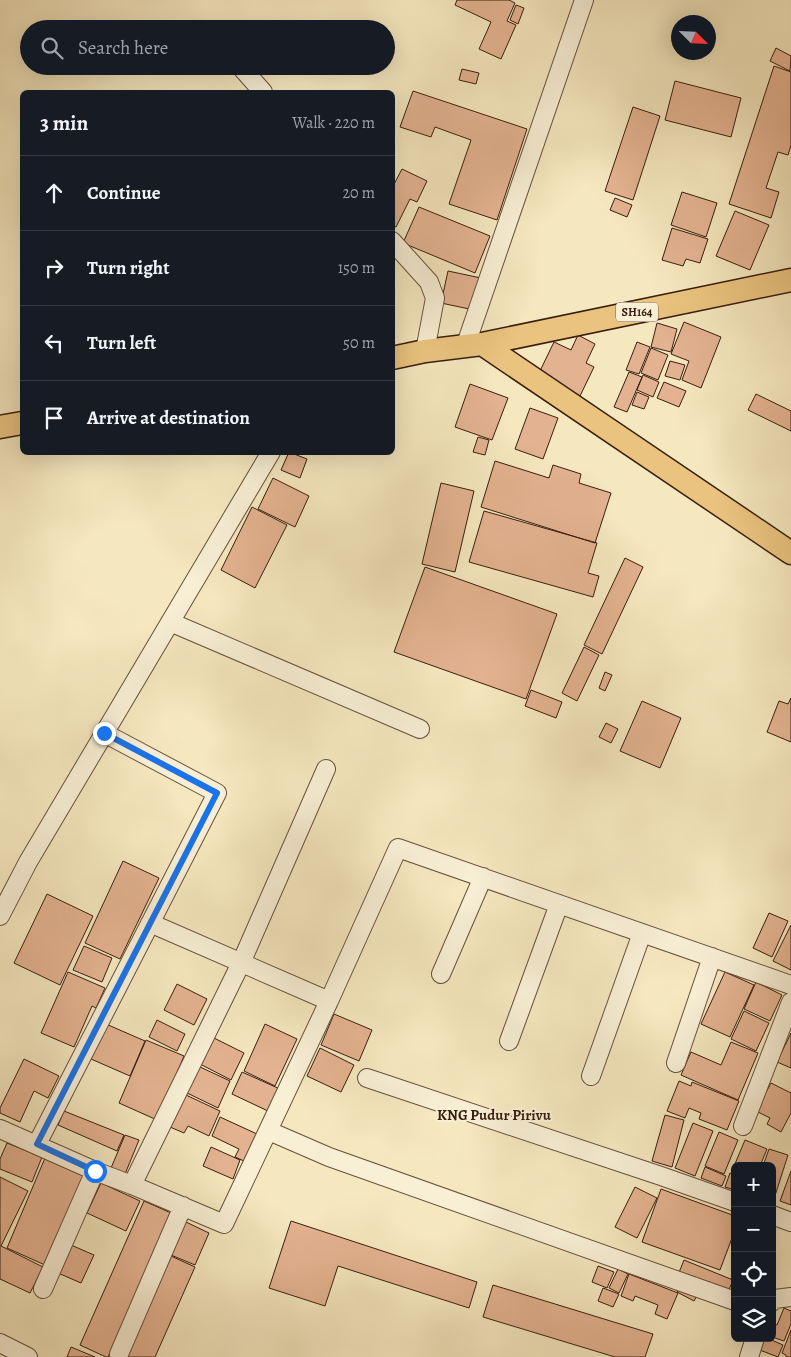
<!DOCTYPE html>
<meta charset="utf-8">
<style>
body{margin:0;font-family:Alegreya,serif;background:#242831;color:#f1f3f6}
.controls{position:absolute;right:15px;bottom:15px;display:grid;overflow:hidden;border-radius:8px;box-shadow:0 5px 20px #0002}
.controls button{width:45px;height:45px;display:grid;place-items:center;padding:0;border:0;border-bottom:1px solid #363941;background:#171b24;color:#f1f3f6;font:25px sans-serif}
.compass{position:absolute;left:671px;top:15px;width:45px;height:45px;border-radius:50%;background:#171b24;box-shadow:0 5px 20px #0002;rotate:114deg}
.stop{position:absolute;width:15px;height:15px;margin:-11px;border:4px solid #1a73e8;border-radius:50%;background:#fff}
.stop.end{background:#1a73e8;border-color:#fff;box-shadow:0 1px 5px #0008}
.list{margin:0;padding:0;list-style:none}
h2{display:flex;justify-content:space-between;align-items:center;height:65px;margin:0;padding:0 20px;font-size:21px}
h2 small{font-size:16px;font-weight:400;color:#9ea1a6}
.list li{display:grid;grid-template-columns:32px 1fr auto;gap:15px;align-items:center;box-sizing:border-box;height:75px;padding:0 20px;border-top:1px solid #363941}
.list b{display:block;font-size:19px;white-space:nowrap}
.list em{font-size:16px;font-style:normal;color:#9ea1a6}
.icon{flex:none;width:28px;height:28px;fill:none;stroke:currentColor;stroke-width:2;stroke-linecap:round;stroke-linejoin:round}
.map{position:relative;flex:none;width:791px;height:1357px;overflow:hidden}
.search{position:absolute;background:#171b24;box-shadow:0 5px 20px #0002;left:20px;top:20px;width:375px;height:55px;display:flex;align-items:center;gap:12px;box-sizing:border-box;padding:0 18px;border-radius:28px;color:#9ea1a6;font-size:19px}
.panel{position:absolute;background:#171b24;box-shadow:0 5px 20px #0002;left:20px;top:90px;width:375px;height:365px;border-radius:8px}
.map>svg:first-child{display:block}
.building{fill:#e3b290;stroke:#391e0f}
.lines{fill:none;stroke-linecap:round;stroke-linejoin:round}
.minor-casing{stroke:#68503b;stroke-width:20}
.major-casing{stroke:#391e0f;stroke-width:25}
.minor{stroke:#f8efd5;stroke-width:18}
.major{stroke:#eac47f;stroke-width:22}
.route{stroke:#1a73e8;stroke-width:6}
.labels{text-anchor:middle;stroke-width:4;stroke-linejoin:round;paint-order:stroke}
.shield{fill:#f8efd5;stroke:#725d4a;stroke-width:1}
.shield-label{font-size:12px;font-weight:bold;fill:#391e0f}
.neighbourhood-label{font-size:15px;font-weight:bold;fill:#391e0f;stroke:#f8efd5}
</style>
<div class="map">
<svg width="791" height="1357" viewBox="0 0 791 1357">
<rect width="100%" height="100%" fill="#f5e7be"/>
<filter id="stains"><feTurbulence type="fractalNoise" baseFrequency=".004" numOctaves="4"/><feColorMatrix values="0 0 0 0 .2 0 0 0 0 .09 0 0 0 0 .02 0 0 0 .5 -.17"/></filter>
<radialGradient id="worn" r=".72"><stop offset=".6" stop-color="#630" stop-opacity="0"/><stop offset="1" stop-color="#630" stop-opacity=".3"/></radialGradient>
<path class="building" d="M457 0H509L515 3 507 21 516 25 501 59 479 49 491 22 455 5Z
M516 5 524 8 518 24 510 20Z
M776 48 791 56 790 71 770 61Z
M774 66 791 72V145L788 155 778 152 766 188 779 192 771 218 729 204Z
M462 69 479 73 476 84 459 80Z
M675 81 741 98 731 137 665 120Z
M413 91 527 129 497 220 449 204 471 140 435 127 431 137 400 127Z
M633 107 660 116 633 200 605 191Z
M402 169 427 181 417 202 410 199 396 227 392 225V188Z
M682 192 717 203 706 237 671 225Z
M615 198 632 205 627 217 610 210Z
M419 207 490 236 475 273 403 243Z
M735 211 769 225 750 270 716 256Z
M672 228 708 239 700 263 686 259 683 266 662 260Z
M448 271 481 278 474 310 441 303Z
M684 322 721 337 701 388 682 380 689 361 671 354Z
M657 323 677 329 671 352 651 347Z
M578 335 595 344 586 363 594 367 580 396 538 375 554 342 571 350Z
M637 342 650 347 639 374 626 370Z
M651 348 668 355 658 380 641 373Z
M670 361 685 365 680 380 665 376Z
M629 372 642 377 627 412 614 407Z
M643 375 659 382 653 397 637 390Z
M664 382 686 391 679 407 657 398Z
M470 384 508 398 492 440 455 427Z
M637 392 649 397 644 409 632 405Z
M756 394 791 411V431L748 410Z
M530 408 558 418 543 459 515 449Z
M478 437 489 440 485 455 473 452Z
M289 452 307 459 300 478 281 470Z
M495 461 549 478 553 465 581 474 579 483 611 493 595 543 481 507Z
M273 478 309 496 295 527 258 509Z
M441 483 474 491 455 572 422 564Z
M252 507 287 525 255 588 221 570Z
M484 511 597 543 588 573 599 576 593 597 469 562Z
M625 558 643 567 602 654 584 645Z
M425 567 557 614 526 699 394 652Z
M584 647 599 655 577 701 562 693Z
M605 672 612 675 605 691 599 688Z
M531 690 562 702 556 718 525 706Z
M791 698V742L767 732 779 701 788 704Z
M642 701 681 718 660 768 620 751Z
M606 723 618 729 611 743 599 737Z
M123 861 159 878 120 959 85 943Z
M47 894 93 916 60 985 14 963Z
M769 913 788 921 772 957 753 948Z
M791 925V970L773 961Z
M84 946 112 958 102 982 73 970Z
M68 972 105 988 96 1008 92 1006 74 1047 41 1033Z
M725 972 754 985 730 1037 701 1024Z
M756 982 782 995 770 1021 744 1009Z
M177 984 207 999 194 1025 164 1010Z
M744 1011 769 1023 756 1051 731 1039Z
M334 1014 372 1030 359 1061 321 1045Z
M157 1020 185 1034 177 1051 149 1037Z
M106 1024 145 1041 130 1076 91 1059Z
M265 1024 297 1039 275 1086 244 1071Z
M791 1033V1068L777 1062Z
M212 1037 244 1053 231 1080 200 1064Z
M146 1040 184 1056 157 1120 119 1103Z
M731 1042 758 1053 738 1100 681 1075 691 1052 721 1065Z
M320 1048 354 1065 341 1092 307 1076Z
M24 1059 59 1076 48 1098 34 1091 20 1122 0 1113V1108Z
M198 1066 230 1081 218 1108 185 1092Z
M242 1072 280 1089 270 1112 232 1094Z
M679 1081 691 1086 692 1082 739 1101 727 1130 699 1119 701 1113 689 1108 685 1118 667 1111Z
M771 1083 791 1093V1113L781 1132 767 1124 770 1118 756 1111Z
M186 1095 220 1111 209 1136 188 1126 184 1133 170 1127Z
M64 1111 124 1135 117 1151 58 1125Z
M665 1115 684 1120 672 1167 652 1161Z
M220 1117 257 1134 244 1161 235 1157 239 1149 212 1136Z
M693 1123 713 1131 695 1176 675 1168Z
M719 1132 738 1140 724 1174 705 1166Z
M125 1135 139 1140 125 1174 111 1168Z
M745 1140 767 1149 760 1166H735V1172L732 1171Z
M7 1143 42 1157 32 1182 0 1169V1159Z
M211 1147 240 1160 233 1179 203 1166Z
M769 1149 788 1155 773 1202 772 1166H763Z
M45 1158 84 1175 45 1265 7 1248Z
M705 1167 726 1176 722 1186 701 1178Z
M791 1171V1205L780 1201Z
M730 1173 735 1175V1190L725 1187Z
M0 1177 28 1191 1 1246 43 1267 30 1293 0 1279Z
M101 1183 140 1201 126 1231 87 1213Z
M635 1187 657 1198 637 1238 615 1227Z
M661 1189 735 1216V1230L720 1270 642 1242Z
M144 1201 171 1213 108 1357H106L80 1345Z
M291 1221 477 1282 469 1308 338 1266 325 1306 269 1288Z
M186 1222 209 1233 195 1265 171 1255Z
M71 1245 94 1255 81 1283 58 1273Z
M171 1256 195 1267 155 1357H126Z
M684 1260 733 1280 726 1297 678 1275Z
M598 1266 614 1272 607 1288 592 1282Z
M618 1269 628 1274 619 1293 609 1288Z
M629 1274 678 1293 667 1319 655 1314 658 1305 635 1296 633 1301 621 1296Z
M681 1283 699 1292 694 1301 677 1292Z
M493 1285 653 1334 645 1357H615L483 1317Z
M603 1288 619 1294 613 1307 598 1301Z
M784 1308 791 1311V1324L784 1341 772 1337V1323L777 1325Z
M791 1330V1357H786V1355L782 1353Z
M761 1338H767L783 1345 778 1357 757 1349Z
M71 1347 95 1357H67Z"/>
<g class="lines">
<defs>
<path id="minor" d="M240 66 263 92
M392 241 429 282 435 298 425 351
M465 347 584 0
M170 622 420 729
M0 916 28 862 271 452
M441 974 483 877
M329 1001 398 848 791 985
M509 1041 559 904
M676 1063 712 957
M591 1076 642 933
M367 1078 661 1176 735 1202
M743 1126 791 1002
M0 1129 95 1171 132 1185 224 1224 329 1001 150 923
M269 1131 329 1157 735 1301
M37 1144 217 793 104 733
M132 1185 241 963 326 769
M772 1215 791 1222
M43 1289 95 1171
M772 1302 775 1299 791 1297
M0 1343 28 1357
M119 1354 183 1206
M749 1357 755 1338"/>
<path id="major" d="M482 344 791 553
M392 358 425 351 482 344 791 280
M0 427 22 423"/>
</defs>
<use href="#minor" class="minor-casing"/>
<use href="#major" class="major-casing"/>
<use href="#minor" class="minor"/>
<use href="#major" class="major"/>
</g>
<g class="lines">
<path class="route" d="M95 1171 37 1144 217 793 104 733"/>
</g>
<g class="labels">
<rect class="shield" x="616" y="302.5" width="42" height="19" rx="4"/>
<g class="shield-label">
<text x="637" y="316">SH164</text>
</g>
<g class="neighbourhood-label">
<text x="494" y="1120">KNG Pudur Pirivu</text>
</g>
</g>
<rect width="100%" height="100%" filter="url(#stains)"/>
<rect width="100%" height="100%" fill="url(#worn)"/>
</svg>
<div class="controls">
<button>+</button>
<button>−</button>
<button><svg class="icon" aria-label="locate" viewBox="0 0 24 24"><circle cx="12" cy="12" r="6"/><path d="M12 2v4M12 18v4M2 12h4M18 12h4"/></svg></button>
<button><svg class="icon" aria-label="layers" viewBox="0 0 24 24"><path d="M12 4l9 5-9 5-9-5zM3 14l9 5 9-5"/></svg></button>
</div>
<svg class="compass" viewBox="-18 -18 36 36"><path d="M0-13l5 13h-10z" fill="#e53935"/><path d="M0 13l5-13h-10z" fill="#9ea1a6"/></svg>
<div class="stop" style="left:95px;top:1171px"></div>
<div class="stop end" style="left:104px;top:733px"></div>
<div class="search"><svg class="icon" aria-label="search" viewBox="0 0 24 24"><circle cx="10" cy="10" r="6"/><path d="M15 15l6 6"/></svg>Search here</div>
<section class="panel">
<h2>3 min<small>Walk · 220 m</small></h2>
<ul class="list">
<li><svg class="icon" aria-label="ahead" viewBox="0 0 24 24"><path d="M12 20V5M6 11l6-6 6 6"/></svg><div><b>Continue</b></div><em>20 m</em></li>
<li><svg class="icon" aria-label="right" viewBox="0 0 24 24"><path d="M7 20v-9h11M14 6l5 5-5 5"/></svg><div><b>Turn right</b></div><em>150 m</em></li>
<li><svg class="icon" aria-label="left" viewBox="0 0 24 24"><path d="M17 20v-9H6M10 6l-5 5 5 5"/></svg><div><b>Turn left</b></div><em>50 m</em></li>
<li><svg class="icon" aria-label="arrive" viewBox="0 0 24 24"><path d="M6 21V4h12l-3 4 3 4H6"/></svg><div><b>Arrive at destination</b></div></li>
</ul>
</section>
</div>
